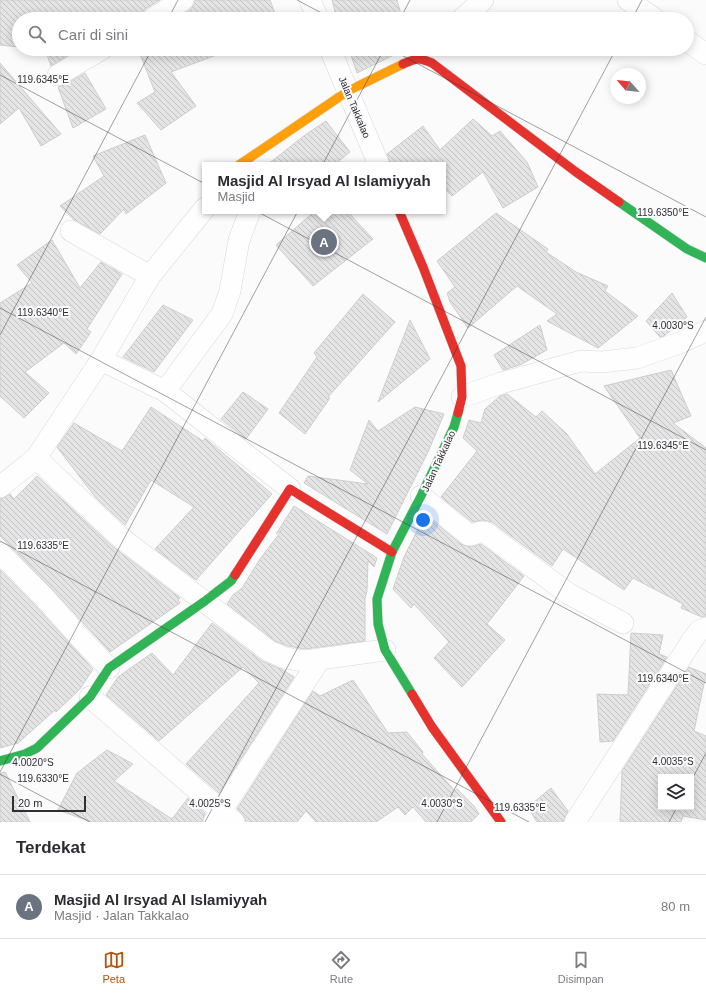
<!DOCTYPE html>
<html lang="id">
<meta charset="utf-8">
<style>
body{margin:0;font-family:Helvetica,sans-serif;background:#f7f7f7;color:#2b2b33}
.controls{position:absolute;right:12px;bottom:12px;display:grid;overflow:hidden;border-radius:0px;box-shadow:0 2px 10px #0003}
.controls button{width:36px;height:36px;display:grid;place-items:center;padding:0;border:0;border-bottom:1px solid #e1e1e2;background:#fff;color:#2b2b33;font:20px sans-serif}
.compass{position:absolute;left:610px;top:68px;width:36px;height:36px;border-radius:50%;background:#fff;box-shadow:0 2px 10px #0003;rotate:298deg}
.scale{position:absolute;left:12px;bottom:10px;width:74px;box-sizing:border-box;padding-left:4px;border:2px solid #303031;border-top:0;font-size:11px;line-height:14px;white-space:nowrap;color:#303031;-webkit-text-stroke:3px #fafafd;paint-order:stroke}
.you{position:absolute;left:423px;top:520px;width:14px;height:14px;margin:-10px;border:3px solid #fff;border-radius:50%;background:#1a73e8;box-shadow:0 0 0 6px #1a73e833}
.badge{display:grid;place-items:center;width:26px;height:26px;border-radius:50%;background:#b45309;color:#fff;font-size:13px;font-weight:700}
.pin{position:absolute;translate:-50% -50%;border:2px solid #fff;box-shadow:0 1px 4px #0006}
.popup{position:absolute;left:202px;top:162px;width:244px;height:52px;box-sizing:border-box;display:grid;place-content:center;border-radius:0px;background:#fff;filter:drop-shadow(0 1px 3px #0005);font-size:13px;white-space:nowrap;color:#7c7c81}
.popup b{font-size:15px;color:#2b2b33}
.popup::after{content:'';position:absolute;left:50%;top:100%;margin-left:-8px;border:8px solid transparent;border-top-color:#fff}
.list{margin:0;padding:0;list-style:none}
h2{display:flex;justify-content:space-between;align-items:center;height:52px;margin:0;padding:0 16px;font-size:17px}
h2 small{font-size:13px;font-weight:400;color:#7c7c81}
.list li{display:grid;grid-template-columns:26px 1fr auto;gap:12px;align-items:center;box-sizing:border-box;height:64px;padding:0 16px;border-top:1px solid #e1e1e2}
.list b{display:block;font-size:15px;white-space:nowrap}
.list p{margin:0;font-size:13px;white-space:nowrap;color:#7c7c81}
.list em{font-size:13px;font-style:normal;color:#7c7c81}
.icon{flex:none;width:22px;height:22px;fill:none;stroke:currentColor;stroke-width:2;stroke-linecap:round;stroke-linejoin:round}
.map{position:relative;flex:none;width:706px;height:822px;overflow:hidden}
.search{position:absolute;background:#fff;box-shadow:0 2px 10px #0003;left:12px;right:12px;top:12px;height:44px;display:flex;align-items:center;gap:10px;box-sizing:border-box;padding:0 14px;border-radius:22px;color:#7c7c81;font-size:15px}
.sheet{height:116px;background:#fff}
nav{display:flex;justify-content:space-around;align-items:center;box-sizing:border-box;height:56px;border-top:1px solid #e1e1e2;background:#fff;font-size:11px;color:#7c7c81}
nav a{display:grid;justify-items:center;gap:2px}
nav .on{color:#b45309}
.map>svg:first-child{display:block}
.building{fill:url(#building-back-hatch);stroke:#cececf;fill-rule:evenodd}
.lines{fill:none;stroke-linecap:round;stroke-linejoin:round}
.street-casing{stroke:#d8d8d9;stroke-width:22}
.fast-casing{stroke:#d8d8d9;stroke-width:10}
.slow-casing{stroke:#d8d8d9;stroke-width:10}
.jam-casing{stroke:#d8d8d9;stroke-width:10}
.street{stroke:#fefeff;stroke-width:21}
.fast{stroke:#30b455;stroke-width:9}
.slow{stroke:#ff9f0a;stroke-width:9}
.jam{stroke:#e5322d;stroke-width:9}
.ticks{fill:none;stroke:#303031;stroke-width:1;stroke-opacity:0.45}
.labels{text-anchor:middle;stroke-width:4;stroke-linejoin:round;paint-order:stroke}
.street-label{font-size:10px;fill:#303031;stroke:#fafafd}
.ticks-label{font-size:10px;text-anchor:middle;fill:#303031;stroke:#fafafd;stroke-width:4;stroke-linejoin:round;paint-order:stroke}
</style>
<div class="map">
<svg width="706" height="822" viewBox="0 0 706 822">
<defs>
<pattern id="building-back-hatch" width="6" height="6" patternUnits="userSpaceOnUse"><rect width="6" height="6" fill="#e4e4e5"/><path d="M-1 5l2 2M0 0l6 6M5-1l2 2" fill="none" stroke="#c4c4c5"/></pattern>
</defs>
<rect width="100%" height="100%" fill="#fbfbfc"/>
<path class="building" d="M0 0H160L145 9 141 14 140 19H19V47L0 45Z
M195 0H270L277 19H175L190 10 194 5Z
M332 0H397L402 18 405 17V19H337Z
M41 49H75V51L51 66 45 49Z
M138 49H218L219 54 171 72 196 106 161 130 137 103 155 92Z
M349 49H406L357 73Z
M0 63 30 98 61 134 41 146 19 108 0 124Z
M85 73 106 109 73 128 58 87 64 85Z
M473 119 492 136 500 131 527 162 538 187 503 208 483 172 452 196 443 187V165H391L387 154 423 126 440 150Z
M326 121 350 152 334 165H267L305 135Z
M145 135 166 183 126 214 124 209 100 234 74 220 60 206 104 176 93 156Z
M315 211H347L373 239 313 286 276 245Z
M496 213 548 249 546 252 576 272 608 286 605 291 638 316 598 348 547 321 557 314 517 286 468 328 450 302 447 293 455 287 437 261Z
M52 240 80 288 101 262 122 274 87 329 91 332 76 354 64 343 25 372 49 393 24 418 0 396V303L32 283 17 265Z
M672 293 687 317 664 336 660 337 646 321Z
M363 294 395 322 328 397 330 398 305 434 279 413 317 357 314 353Z
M163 305 193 320 154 372 123 357Z
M410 320 430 359 378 402Z
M540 325 547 350 520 365 503 370 494 355Z
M671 370 691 416 673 423 706 448V616L702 617 681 608 683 604 633 578 624 590 563 549 552 566 492 522 482 520 472 522 441 497 477 451 463 438 469 420 481 423 485 409 500 396 507 394 536 417 542 411 567 434 595 474 640 438 604 386Z
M243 392 268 409 246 439 221 419Z
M151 407 203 441 205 438 272 494 196 580 155 549 194 507 151 480 125 525 96 498 57 447 74 423 122 451Z
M415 407 444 414 428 452 387 534 304 483 308 476 368 484 350 470 369 420 378 431Z
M37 476 112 546 180 598 178 600 180 603 110 652 50 587 0 536V499L10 494 14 499Z
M294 506 377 558 374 567 368 561 367 590 365 599V641L305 649 288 646 275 641 227 604 233 595 242 588 260 559 282 530 276 534Z
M427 516 461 544 471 547 481 544 524 576 487 624 505 640 462 687 434 658 449 642 414 604 411 608 393 589 404 557 420 525Z
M0 570 33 603 93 669 80 689 56 712 55 710 18 743 0 748Z
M212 623 262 661 283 670 294 677 219 793 186 764 259 683 243 667 159 741 106 695 118 677 152 653 173 675Z
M631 633 663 635 659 654 667 657 613 741 600 742 597 694 628 695Z
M689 667 706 674 694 731 706 736V820L683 816 681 822H620L622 771ZM661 777H691V807H661Z
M353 680 388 733 407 732 423 752 422 754 455 791 457 789 474 806 479 814 471 822H426L413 807 405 815 398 807 376 822H316L306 811 297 822H246L245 818 237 809 313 691 320 696Z
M107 750 133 764 114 781 172 819 188 798 205 813 202 822H91L58 810 77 773Z
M5 772 30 822H0V773Z
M551 788 568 811 563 822H537L528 807Z"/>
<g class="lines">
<defs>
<path id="street" d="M310 0 318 19
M628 0 655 19
M152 19 183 0
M462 19 483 0
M687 41 706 54
M330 49 379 165
M58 75 102 49
M71 231 150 276
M101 360 165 391 222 314 230 291 239 240 250 211
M165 391 290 489
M462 397 501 383 581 361 602 362 637 358 682 342 706 331
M36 458 120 537 269 651 285 658 305 661 385 650
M0 487 36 458 101 360 150 276 205 208
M421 496 469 535C475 536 478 530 485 532L569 594 623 623
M0 553 42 595 84 642 109 668
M90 697 234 822
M214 822 320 659
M575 822 693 639 699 631 706 628"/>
<path id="fast" d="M619 202 687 249 706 258
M412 694 385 650 378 624 377 599 392 552 421 496 454 427 458 413
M0 761 25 754 37 748 90 697 109 668 205 601 231 581 235 575"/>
<path id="slow" d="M239 165 348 91 403 64"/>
<path id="jam" d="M403 64C417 58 418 57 432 63L576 172 619 202
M399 211 423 267 461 366 462 397 458 413
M235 575 290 489 392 552
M412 694 432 727 501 822"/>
</defs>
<use href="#street" class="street-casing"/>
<use href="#fast" class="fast-casing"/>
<use href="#slow" class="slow-casing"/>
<use href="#jam" class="jam-casing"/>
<use href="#street" class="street"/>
<use href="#fast" class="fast"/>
<use href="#slow" class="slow"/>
<use href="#jam" class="jam"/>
</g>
<path class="ticks" d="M297 0 333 19M168 19 178 0M400 19 410 0M632 19 642 0M390 49 706 217M0 75 706 450M0 308 706 683M0 335 152 49M0 541 529 822M0 772 384 49M0 774 90 822M691 781 706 753M205 822 616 49M437 822 706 317M669 822 677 807"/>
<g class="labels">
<g class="street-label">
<text transform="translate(355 107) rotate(67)" y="4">Jalan Takkalao</text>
<text transform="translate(438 461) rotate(-65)" y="4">Jalan Takkalao</text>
</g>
</g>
<g class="ticks-label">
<text x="43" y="83">119.6345°E</text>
<text x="663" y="216">119.6350°E</text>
<text x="43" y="316">119.6340°E</text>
<text x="673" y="329">4.0030°S</text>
<text x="663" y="449">119.6345°E</text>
<text x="43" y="549">119.6335°E</text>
<text x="663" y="682">119.6340°E</text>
<text x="673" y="765">4.0035°S</text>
<text x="33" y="766">4.0020°S</text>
<text x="43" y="782">119.6330°E</text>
<text x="210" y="807">4.0025°S</text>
<text x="442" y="807">4.0030°S</text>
<text x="520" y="811">119.6335°E</text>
</g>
</svg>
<div class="controls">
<button><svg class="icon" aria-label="layers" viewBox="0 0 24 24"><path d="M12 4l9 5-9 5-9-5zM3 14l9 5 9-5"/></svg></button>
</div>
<svg class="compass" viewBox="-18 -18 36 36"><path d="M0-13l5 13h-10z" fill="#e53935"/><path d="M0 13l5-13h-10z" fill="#7c7c81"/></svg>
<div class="scale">20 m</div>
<div class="you"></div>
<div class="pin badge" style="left:324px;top:242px;background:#6b7280">A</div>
<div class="popup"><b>Masjid Al Irsyad Al Islamiyyah</b>Masjid</div>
<div class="search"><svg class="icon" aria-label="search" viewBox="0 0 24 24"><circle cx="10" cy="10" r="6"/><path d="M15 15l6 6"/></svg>Cari di sini</div>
</div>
<section class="sheet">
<h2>Terdekat<small></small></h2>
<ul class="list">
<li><span class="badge" style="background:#6b7280">A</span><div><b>Masjid Al Irsyad Al Islamiyyah</b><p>Masjid · Jalan Takkalao</p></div><em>80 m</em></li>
</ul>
</section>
<nav>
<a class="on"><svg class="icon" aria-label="map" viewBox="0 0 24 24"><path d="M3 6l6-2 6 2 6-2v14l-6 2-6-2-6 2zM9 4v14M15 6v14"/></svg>Peta</a>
<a><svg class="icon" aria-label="directions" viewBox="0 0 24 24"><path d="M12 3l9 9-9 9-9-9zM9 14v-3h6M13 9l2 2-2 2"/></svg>Rute</a>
<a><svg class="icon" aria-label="saved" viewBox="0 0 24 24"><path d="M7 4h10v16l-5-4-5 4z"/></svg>Disimpan</a>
</nav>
